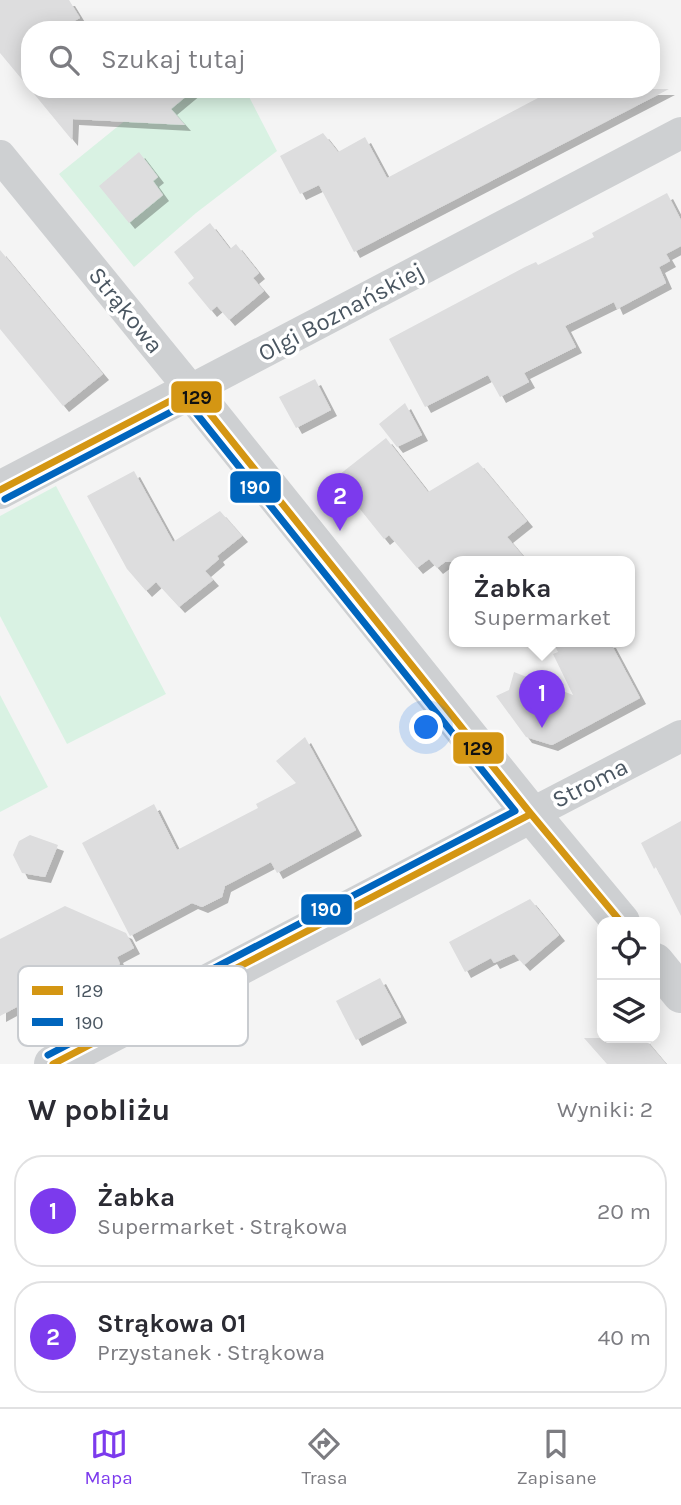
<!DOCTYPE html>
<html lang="pl">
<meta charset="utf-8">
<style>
body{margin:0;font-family:Karla,sans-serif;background:#f2f2f3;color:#2b2b33}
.controls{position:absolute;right:21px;bottom:21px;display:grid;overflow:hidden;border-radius:14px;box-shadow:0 4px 18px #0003}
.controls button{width:63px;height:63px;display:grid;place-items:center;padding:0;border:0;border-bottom:2px solid #e1e1e2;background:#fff;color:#2b2b33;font:35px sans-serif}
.you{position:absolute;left:427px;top:728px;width:24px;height:24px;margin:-18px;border:5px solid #fff;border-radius:50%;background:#1a73e8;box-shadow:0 0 0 10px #1a73e833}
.badge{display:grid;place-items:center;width:46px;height:46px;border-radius:50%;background:#7c3aed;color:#fff;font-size:23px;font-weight:700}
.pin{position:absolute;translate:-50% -58px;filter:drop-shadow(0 2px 4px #0008)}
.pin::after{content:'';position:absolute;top:37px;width:24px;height:21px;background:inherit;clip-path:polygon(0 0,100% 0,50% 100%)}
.popup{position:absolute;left:449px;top:556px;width:186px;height:91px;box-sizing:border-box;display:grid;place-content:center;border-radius:14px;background:#fff;filter:drop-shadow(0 2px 5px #0005);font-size:23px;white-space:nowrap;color:#7c7c81}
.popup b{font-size:26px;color:#2b2b33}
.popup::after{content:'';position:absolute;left:50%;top:100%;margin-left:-14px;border:14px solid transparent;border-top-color:#fff}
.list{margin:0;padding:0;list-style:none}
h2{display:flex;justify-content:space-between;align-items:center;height:91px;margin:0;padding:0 28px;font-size:30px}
h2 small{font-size:23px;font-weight:400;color:#7c7c81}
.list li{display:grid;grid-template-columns:46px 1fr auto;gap:21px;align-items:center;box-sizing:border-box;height:112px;margin:0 14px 14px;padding:0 14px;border:2px solid #e1e1e2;border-radius:28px}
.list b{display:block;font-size:26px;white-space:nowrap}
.list p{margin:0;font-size:23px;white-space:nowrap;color:#7c7c81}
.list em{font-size:23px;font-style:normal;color:#7c7c81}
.icon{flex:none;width:38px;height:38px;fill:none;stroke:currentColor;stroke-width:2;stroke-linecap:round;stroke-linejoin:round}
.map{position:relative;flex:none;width:681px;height:1064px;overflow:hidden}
.search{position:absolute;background:#fff;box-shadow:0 4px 18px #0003;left:21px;right:21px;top:21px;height:77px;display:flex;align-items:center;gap:18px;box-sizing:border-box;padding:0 24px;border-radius:28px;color:#7c7c81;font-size:26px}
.sheet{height:343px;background:#fff}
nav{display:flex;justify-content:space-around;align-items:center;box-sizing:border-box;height:98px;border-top:2px solid #e1e1e2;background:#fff;font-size:19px;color:#7c7c81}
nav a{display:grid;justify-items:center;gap:4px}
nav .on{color:#7c3aed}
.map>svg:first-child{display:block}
.green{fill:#d9f2e3}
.building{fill:#ddddde;filter:url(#shadow)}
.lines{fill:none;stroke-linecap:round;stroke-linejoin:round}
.minor{stroke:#ced0d2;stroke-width:32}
.tertiary{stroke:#ced0d2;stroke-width:38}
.bus-1-casing{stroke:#fff;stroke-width:12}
.bus-2-casing{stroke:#fff;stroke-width:12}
.bus-1{stroke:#d49613;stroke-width:7}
.bus-2{stroke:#0065bd;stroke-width:7}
.labels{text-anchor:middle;stroke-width:7;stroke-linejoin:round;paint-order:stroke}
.street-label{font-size:24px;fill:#4a5661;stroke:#fff}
.key{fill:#fff;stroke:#c9ccd0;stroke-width:2}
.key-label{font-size:19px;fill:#4a5661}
.line-badge{stroke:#fff;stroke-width:2.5}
.badge-label{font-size:19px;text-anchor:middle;font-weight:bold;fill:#fff}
.pale-badge-label{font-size:19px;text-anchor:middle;font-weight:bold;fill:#111}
</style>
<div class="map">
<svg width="681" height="1064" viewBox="0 0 681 1064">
<defs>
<filter id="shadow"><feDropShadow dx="6" dy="6" stdDeviation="0" flood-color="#0004"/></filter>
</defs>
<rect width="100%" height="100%" fill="#f4f4f4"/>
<path class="green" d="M164 89H245L277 151 196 213 134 267 59 174Z
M56 486 166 694 67 744 0 616V516Z
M0 695 48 787 0 812Z"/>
<path class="building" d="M0 0H69L80 18 57 30H30V89L0 53Z
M30 89H195L171 109 185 125 73 119 72 140Z
M555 89H669L354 252 319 185 300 194 280 156 323 133 338 152 365 137 387 178Z
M139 152 158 177 153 181 163 195 129 223 99 186Z
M667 193 681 220V246L666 254 670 261 659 267 666 283 617 309 614 302 565 326 576 347 524 373 529 382 500 397 488 375 425 407 389 339 525 267 536 262 538 265 594 237 592 233Z
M210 223 230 249 236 244 259 273 253 278 264 291 229 320 217 306 211 311 188 283 194 278 174 252Z
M0 250 103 374 63 406 0 329Z
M315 379 331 410 296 428 279 397Z
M405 403 422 435 397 447 379 424Z
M386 438 428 492 478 462 527 521 507 537 528 562H445L437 568 429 559 417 568 389 535 384 539 335 478Z
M134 471 173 542 220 511 242 536 217 556 219 559 205 571 213 580 179 607 156 582 146 591 127 569 87 496Z
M553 642H610L640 698 552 745 526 737 496 696 509 690 514 672 573 695 553 654 558 652Z
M305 737 356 830 277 873 271 862 225 886 222 897 202 907 192 903 130 936 82 843 154 804 177 850 258 808 256 804 296 783 276 761Z
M681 821V916L656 867 654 869 641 843Z
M30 835 58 845 45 877 22 873 13 855 19 841Z
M530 899 559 935 524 965 514 954 494 963 491 958 465 972 449 942Z
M65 906 126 933 134 948 117 957 120 964 42 1006 37 996 0 1016V939Z
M380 978 401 1017 356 1040 336 1001Z
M584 1038H644L666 1064H607Z"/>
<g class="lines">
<path class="minor" d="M0 156 191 390 681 133
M531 814 681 736"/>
<path class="tertiary" d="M0 490 191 390 531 814 621 922
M655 962 681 994
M53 1064 531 814"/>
<defs>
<path id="bus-1" d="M0 490 191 390 531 814 621 922
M53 1064 531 814"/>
<path id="bus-2" d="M5 499 188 403 515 811 48 1055"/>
</defs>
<use href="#bus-1" class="bus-1-casing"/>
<use href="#bus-2" class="bus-2-casing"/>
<use href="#bus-1" class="bus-1"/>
<use href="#bus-2" class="bus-2"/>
</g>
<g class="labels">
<g class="street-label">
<text transform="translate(126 310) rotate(51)" y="8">Strąkowa</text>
<text transform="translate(341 312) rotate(-28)" y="8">Olgi Boznańskiej</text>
<text transform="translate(590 783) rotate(-27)" y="8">Stroma</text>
</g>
</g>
<rect x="18" y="966" width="230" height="80" rx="10" class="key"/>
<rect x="32" y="986" width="31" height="9" fill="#d49613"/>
<rect x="32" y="1018" width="31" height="8" fill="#0065bd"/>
<g class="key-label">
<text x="75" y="997">129</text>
<text x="75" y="1029">190</text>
</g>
<g class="line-badge">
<rect x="170" y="380" width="53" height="34" rx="7" fill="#d49613"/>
<rect x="229" y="470" width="53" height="34" rx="7" fill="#0065bd"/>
<rect x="452" y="731" width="53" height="34" rx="7" fill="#d49613"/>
<rect x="300" y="893" width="53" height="33" rx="7" fill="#0065bd"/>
</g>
<g class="badge-label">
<text x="255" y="494">190</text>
<text x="326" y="916">190</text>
</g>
<g class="pale-badge-label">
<text x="197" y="404">129</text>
<text x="478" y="755">129</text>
</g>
</svg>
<div class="controls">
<button><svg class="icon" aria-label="locate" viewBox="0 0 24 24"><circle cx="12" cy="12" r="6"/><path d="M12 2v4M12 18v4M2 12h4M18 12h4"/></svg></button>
<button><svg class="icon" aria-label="layers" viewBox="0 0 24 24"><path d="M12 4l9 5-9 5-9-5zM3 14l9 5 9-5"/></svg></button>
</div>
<div class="you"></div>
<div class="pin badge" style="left:542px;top:728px">1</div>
<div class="popup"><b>Żabka</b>Supermarket</div>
<div class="pin badge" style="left:340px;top:531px">2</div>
<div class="search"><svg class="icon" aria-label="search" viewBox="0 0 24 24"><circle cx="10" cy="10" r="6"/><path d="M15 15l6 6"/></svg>Szukaj tutaj</div>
</div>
<section class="sheet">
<h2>W pobliżu<small>Wyniki: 2</small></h2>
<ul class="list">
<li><span class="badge">1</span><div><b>Żabka</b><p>Supermarket · Strąkowa</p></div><em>20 m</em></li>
<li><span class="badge">2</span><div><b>Strąkowa 01</b><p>Przystanek · Strąkowa</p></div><em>40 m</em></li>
</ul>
</section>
<nav>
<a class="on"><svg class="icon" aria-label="map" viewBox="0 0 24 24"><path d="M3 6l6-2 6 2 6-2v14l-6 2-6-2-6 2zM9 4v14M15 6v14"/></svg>Mapa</a>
<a><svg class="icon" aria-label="directions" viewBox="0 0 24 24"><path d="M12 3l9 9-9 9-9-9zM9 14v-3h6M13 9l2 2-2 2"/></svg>Trasa</a>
<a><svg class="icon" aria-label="saved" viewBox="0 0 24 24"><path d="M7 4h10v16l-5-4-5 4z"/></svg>Zapisane</a>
</nav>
